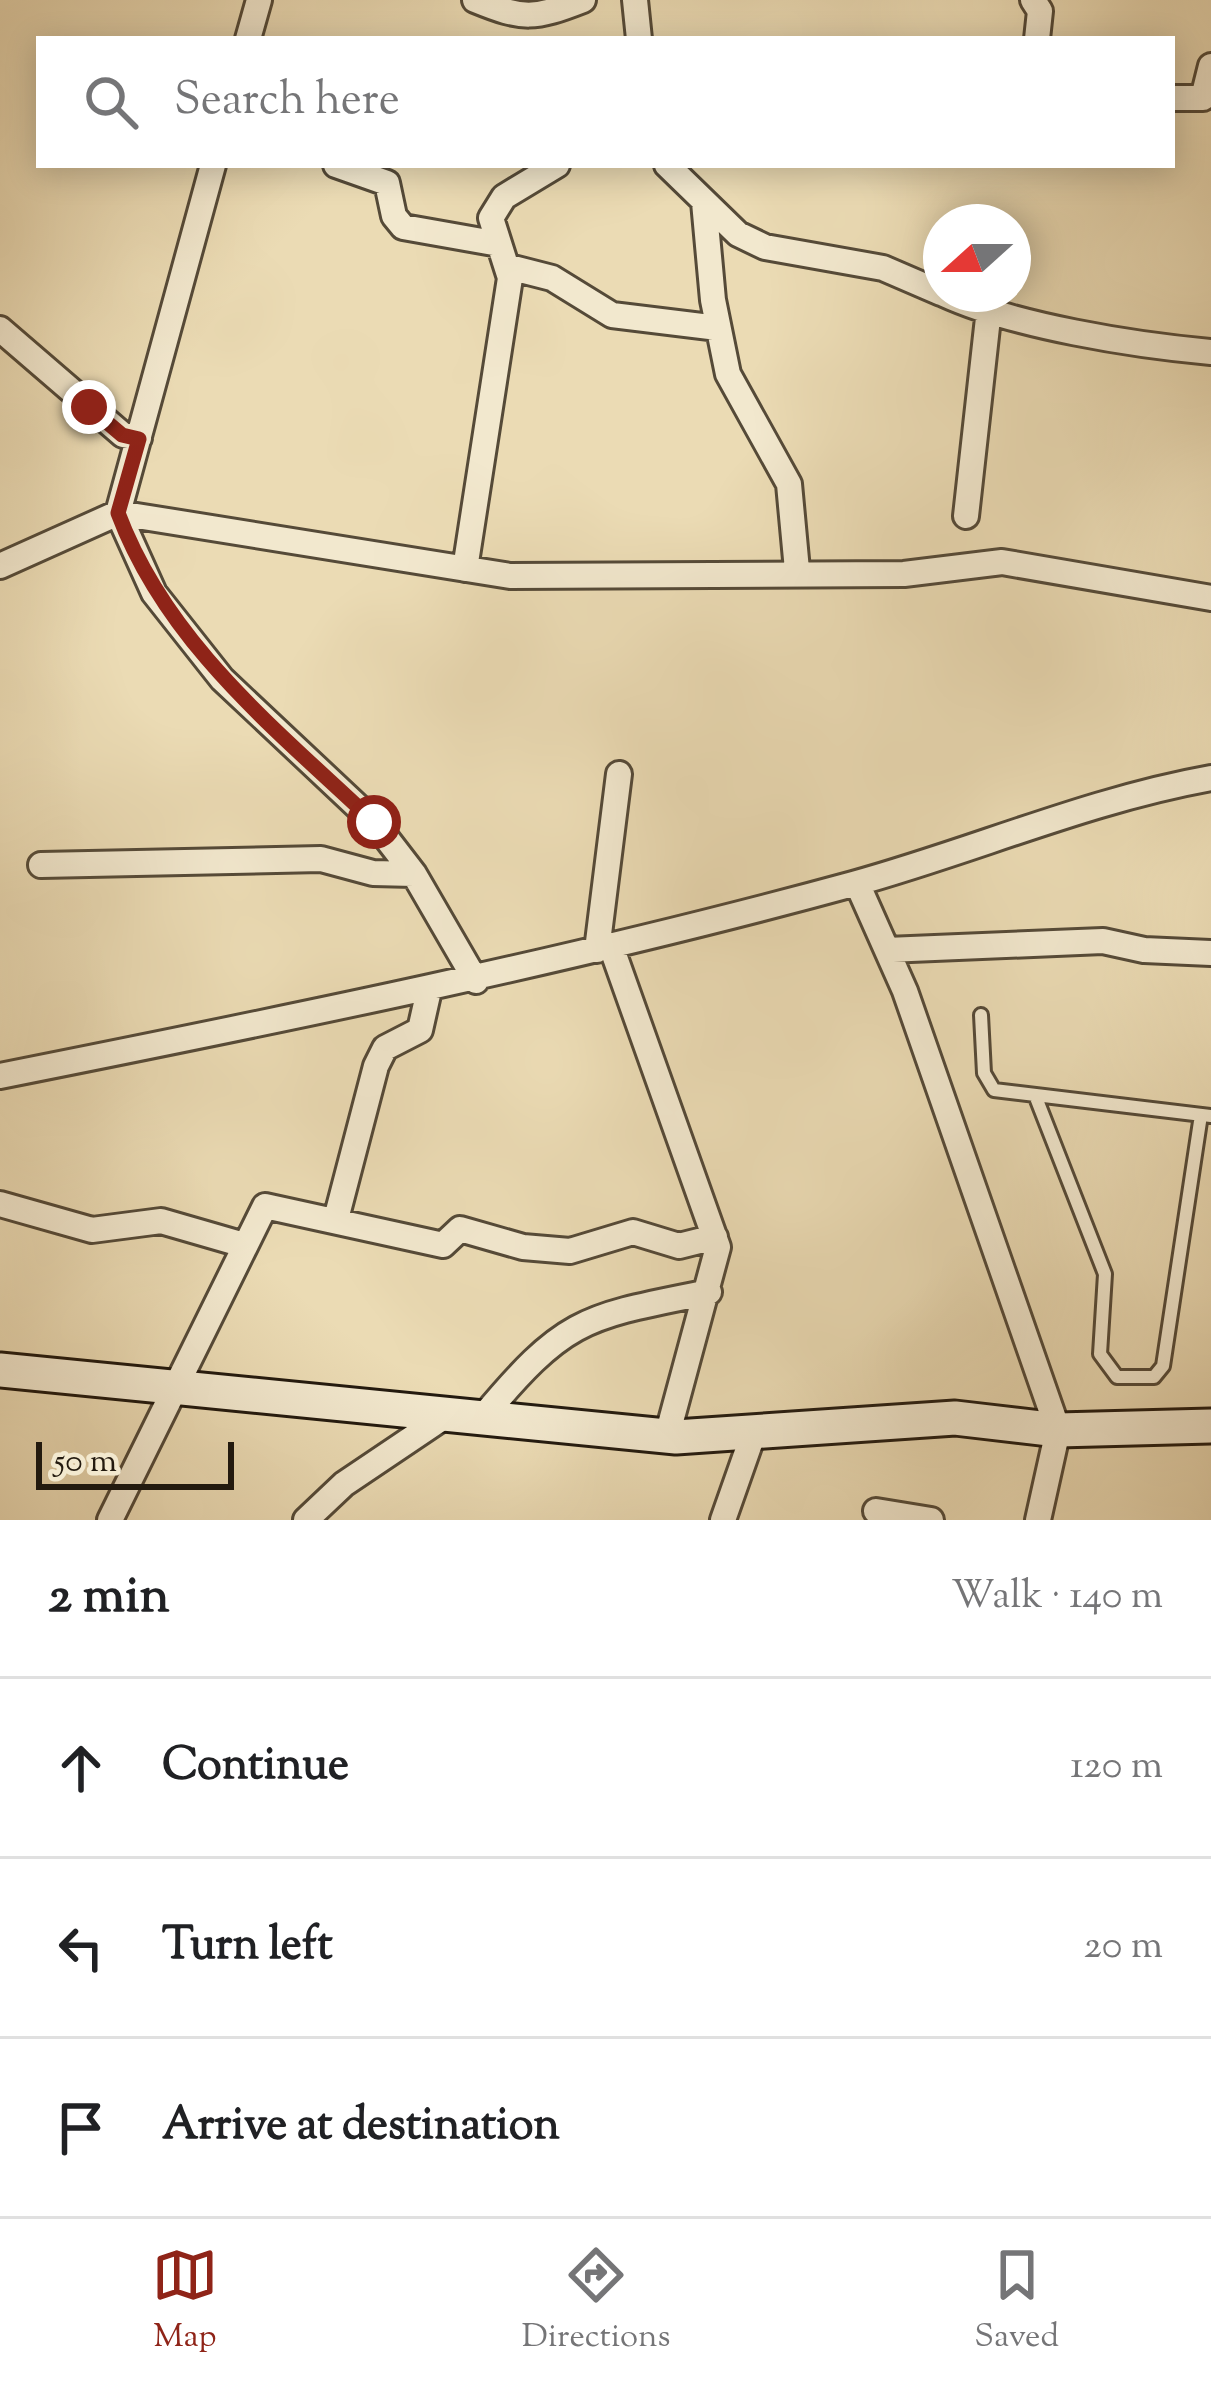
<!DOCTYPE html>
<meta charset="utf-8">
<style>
body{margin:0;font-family:"Sorts Mill Goudy",serif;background:#f2f2f2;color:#202124}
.compass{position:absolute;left:923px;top:204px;width:108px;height:108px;border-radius:50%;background:#fff;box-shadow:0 6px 30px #0003;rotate:249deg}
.scale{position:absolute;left:36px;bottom:30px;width:198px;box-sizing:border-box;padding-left:12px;border:6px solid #231a0f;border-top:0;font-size:33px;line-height:42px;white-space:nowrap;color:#231a0f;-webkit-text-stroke:9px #f2e8ce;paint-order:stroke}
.stop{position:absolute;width:36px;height:36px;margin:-27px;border:9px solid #8f2418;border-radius:50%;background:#fff}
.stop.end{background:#8f2418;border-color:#fff;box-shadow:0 3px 12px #0008}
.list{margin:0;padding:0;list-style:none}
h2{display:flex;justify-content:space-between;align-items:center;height:156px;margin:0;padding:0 48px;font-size:51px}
h2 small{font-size:39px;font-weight:400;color:#757577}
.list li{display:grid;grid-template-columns:78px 1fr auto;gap:36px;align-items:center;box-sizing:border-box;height:180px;padding:0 48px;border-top:3px solid #e0e0e0}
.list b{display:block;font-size:45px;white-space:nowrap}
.list em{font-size:39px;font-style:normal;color:#757577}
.icon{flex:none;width:66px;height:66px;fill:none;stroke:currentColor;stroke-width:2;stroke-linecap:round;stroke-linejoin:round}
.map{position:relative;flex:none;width:1211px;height:1520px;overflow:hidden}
.search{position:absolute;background:#fff;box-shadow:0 6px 30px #0003;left:36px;right:36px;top:36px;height:132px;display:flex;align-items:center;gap:30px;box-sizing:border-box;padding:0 42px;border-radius:0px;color:#757577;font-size:45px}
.sheet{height:696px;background:#fff}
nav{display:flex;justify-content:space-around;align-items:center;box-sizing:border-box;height:168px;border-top:3px solid #e0e0e0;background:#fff;font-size:33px;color:#757577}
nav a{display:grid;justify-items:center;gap:6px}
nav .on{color:#8f2418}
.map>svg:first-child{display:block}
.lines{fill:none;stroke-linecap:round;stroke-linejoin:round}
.lane-casing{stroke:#554a38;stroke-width:18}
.street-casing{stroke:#554a38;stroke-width:30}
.secondary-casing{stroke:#231a0f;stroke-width:39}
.lane{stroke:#f2e8ce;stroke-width:12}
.street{stroke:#f2e8ce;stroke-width:24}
.secondary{stroke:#f2e8ce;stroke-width:33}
.route{stroke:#8f2418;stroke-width:15}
</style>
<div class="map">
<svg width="1211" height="1520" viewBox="0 0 1211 1520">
<rect width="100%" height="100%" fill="#ebdbb4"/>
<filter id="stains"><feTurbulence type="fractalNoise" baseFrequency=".00167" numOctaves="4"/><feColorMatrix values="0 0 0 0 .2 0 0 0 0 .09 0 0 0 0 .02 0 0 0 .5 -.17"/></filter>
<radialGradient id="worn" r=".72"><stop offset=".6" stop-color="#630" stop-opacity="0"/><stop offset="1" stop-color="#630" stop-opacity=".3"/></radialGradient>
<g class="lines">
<defs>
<path id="lane" d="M981 1015 984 1073 994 1090 1211 1116
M1035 1095 1105 1274 1100 1354 1117 1377H1154L1163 1366 1201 1115"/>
<path id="street" d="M475 0C524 20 534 19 583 0
M635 0 639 39
M1033 0 1040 11 1037 39
M248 39 259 0
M1172 98H1203L1211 66
M213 165 118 513 154 593 222 679 374 822 414 874 476 981
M336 165 387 183 394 216 403 227 499 244
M667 165 738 234 765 247 883 268 941 293
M704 202 713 300 728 374 789 484 797 570
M509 267 552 278 612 315 718 328
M944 294C1014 326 1133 345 1211 352
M0 329 123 435 139 438
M966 516 989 309
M0 566 118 513 510 576 904 574 1002 562 1211 598
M465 569 510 278 491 218 504 197 557 165
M41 865 321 859 373 873 414 874
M857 883 905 991 1058 1430 1038 1520
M611 946 718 1247 667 1436
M597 950 619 774
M887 950 1103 941 1144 950 1211 953
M0 1076C286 1019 571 961 853 884 973 851 1088 800 1211 778
M0 1204 92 1230 161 1221 244 1245
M336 1219 376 1066 385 1048 420 1030 429 990
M482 1418C566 1317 584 1317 709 1292
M876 1511 931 1520
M110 1520 265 1206 443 1245 460 1229 523 1247 570 1251 633 1232 679 1246 715 1237
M306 1520 344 1484 448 1414
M723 1520 754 1432"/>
<path id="secondary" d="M0 1370 676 1437 955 1418 1058 1430 1211 1426"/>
</defs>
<use href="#lane" class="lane-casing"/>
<use href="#street" class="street-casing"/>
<use href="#secondary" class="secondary-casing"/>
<use href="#lane" class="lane"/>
<use href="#street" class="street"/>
<use href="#secondary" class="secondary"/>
</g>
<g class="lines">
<path class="route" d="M89 407 122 435 139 439 118 513C167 644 276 729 374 822"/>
</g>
<rect width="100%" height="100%" filter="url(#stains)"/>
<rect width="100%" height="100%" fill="url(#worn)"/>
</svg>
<svg class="compass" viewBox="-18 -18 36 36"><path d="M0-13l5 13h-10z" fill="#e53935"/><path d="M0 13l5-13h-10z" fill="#757577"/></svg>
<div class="scale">50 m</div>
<div class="stop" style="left:374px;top:822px"></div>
<div class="stop end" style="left:89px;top:407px"></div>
<div class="search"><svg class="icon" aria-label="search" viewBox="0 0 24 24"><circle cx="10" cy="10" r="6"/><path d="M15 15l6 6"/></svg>Search here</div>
</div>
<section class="sheet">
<h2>2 min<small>Walk · 140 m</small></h2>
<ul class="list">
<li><svg class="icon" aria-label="ahead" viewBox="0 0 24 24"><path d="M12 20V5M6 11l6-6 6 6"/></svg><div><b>Continue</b></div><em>120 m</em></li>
<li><svg class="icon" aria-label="left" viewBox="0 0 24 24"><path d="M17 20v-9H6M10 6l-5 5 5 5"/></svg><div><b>Turn left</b></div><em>20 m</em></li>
<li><svg class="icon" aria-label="arrive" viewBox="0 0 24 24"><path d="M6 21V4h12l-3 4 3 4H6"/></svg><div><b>Arrive at destination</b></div></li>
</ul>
</section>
<nav>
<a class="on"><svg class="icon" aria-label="map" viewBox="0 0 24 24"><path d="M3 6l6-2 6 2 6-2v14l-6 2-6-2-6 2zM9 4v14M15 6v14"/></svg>Map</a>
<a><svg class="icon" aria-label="directions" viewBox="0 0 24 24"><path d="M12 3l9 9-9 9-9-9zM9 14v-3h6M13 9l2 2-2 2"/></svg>Directions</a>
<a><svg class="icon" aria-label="saved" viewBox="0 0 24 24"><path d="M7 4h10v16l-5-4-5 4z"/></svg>Saved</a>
</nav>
